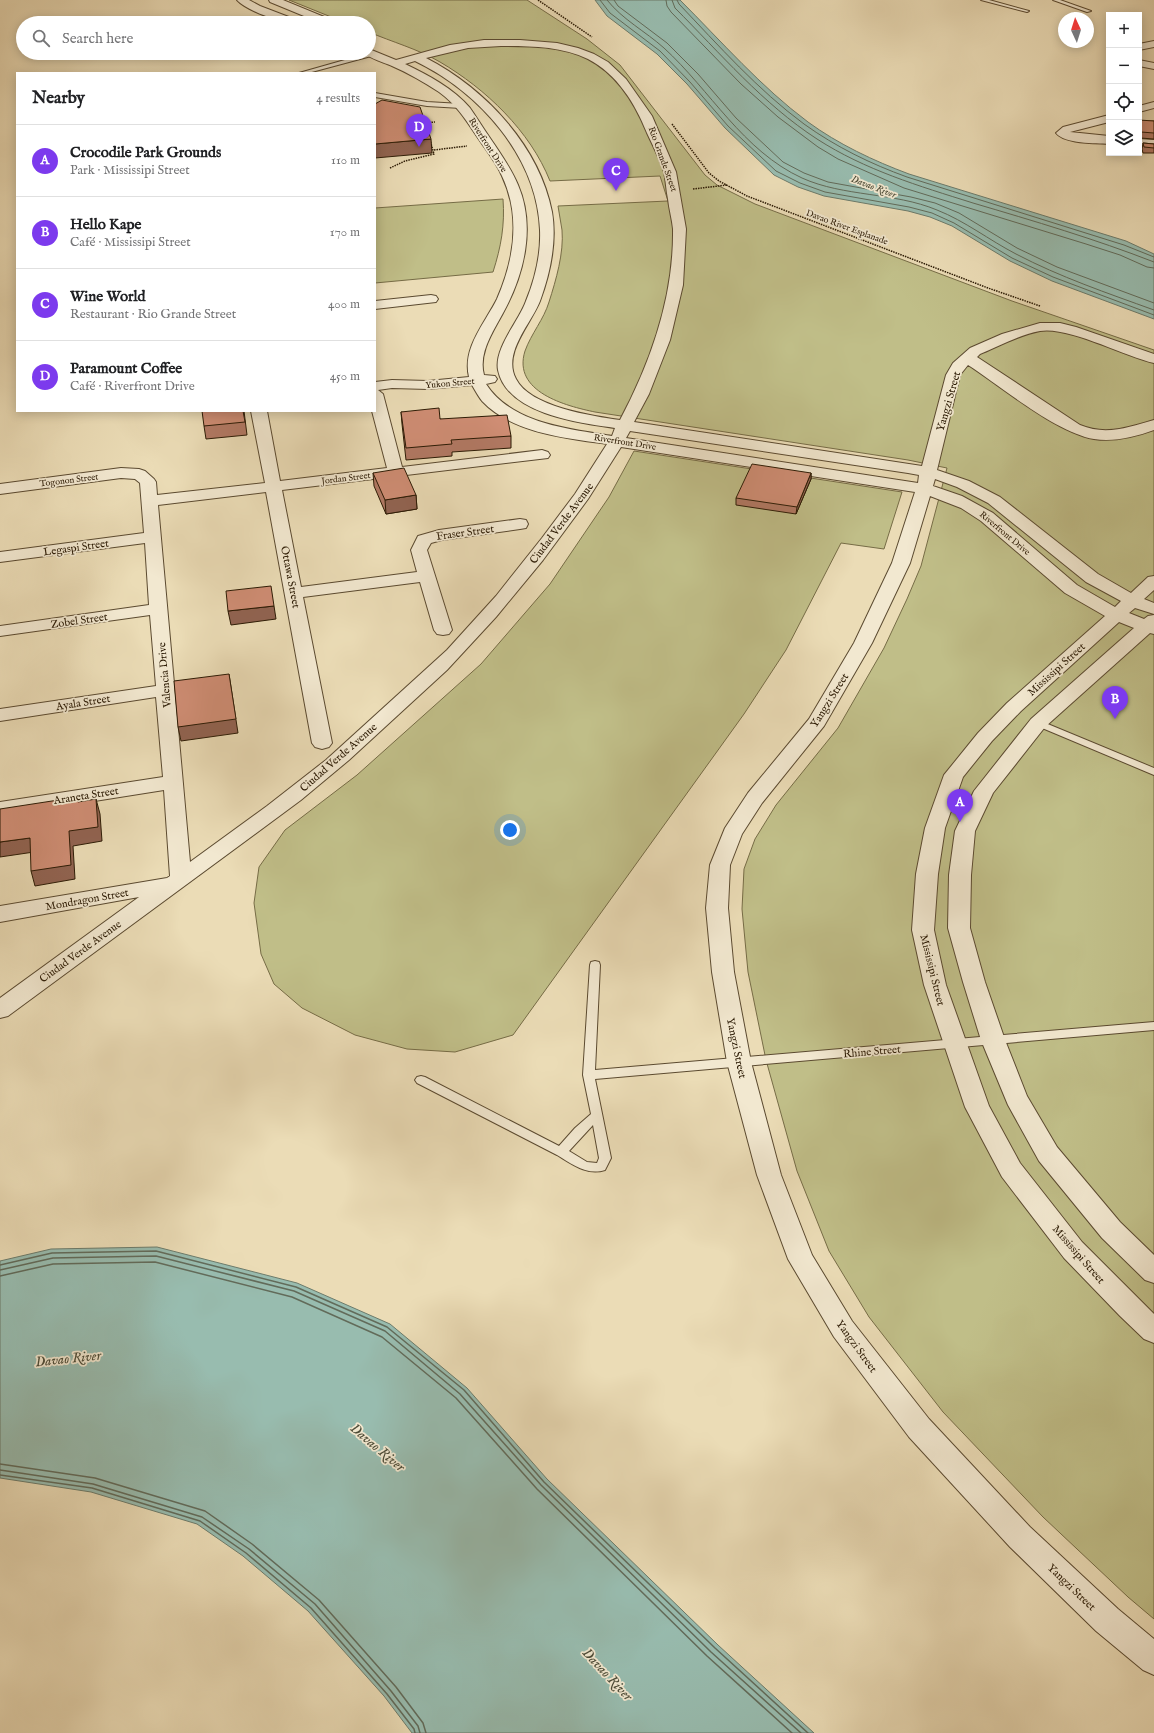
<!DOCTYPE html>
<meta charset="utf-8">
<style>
body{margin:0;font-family:"IM FELL English",serif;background:#f2f2f2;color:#202124}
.controls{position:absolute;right:12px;top:12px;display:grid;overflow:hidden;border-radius:0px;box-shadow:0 2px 10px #0003}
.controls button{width:36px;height:36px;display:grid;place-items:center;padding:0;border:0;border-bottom:1px solid #e0e0e0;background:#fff;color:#202124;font:20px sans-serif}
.compass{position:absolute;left:1058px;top:12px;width:36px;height:36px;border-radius:50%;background:#fff;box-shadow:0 2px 10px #0003;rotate:356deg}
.you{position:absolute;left:510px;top:830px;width:14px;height:14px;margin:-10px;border:3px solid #fff;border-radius:50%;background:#1a73e8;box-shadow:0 0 0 6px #1a73e833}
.badge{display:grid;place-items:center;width:26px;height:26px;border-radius:50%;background:#7c3aed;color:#fff;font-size:13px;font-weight:700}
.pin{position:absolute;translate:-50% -33px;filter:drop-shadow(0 1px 2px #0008)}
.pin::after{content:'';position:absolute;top:21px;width:14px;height:12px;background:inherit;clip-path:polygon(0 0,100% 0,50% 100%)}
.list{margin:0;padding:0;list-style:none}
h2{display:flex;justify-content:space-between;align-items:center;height:52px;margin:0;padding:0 16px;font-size:17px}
h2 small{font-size:13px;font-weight:400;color:#757577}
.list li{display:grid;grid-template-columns:26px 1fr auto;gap:12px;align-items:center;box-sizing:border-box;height:72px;padding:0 16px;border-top:1px solid #e0e0e0}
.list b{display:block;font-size:15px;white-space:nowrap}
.list p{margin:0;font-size:13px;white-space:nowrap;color:#757577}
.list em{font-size:13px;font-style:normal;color:#757577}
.icon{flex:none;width:22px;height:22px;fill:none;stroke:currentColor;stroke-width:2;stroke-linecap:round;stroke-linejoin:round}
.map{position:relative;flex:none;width:1154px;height:1733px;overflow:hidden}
.search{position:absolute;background:#fff;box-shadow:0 2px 10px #0003;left:16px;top:16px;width:360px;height:44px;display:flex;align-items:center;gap:10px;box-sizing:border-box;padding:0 14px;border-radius:22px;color:#757577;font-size:15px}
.panel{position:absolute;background:#fff;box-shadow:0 2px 10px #0003;left:16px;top:72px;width:360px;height:340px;border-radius:0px}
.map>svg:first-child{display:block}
.green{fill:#c0be88;stroke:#766c46}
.water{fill:#98bcaf;stroke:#6c7b6b}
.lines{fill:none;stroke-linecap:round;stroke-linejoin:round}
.shore-far1{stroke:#626b5a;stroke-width:1}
.shore{stroke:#626b5a;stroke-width:1.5}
.service-casing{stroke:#5b4a30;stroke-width:2}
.minor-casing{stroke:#5b4a30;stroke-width:2}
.path{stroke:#2b1a04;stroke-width:1.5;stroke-dasharray:1.5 1;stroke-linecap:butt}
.service{fill:#f2e8d0;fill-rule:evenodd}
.minor{fill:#f2e8d0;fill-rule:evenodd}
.wall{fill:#b27964;stroke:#2b1a04}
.shaded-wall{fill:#916351;stroke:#2b1a04}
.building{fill:#cf8d74;stroke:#2b1a04}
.labels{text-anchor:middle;stroke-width:3.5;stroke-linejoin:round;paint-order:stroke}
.far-street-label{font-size:9px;fill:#2b1a04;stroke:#f2e8d0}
.far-water-label{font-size:10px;font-style:italic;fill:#4c4b37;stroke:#f2e8d0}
.street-label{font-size:11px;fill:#2b1a04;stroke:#f2e8d0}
.near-water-label{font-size:14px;font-style:italic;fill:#4c4b37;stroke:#f2e8d0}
</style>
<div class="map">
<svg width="1154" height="1733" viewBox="0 0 1154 1733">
<rect width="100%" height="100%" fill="#ebdcb6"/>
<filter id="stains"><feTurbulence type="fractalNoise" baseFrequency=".005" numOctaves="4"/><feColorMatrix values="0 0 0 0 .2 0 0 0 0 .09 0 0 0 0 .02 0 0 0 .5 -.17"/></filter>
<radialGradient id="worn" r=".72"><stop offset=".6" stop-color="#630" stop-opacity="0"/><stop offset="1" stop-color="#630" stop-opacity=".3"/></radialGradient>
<path class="green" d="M289 0H527L587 39 620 65 705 175 717 185 755 204 1012 301 1154 350V1619L1128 1597 1043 1517 943 1412 869 1317 829 1251 797 1171 766 1060 748 972 742 909 744 869 755 839 776 805 838 728 884 648 907 599 921 566 947 468 908 460 595 412C566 406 512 392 525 351 531 334 544 319 549 302 556 280 564 253 562 230 561 222 559 214 558 206L668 201 660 176 550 181C530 131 486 89 440 62 418 49 392 42 369 32V23H346Z
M503 199C505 225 501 247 493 272L375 283V208Z
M634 451 902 492 884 549 841 543 786 650 744 714 513 1035 455 1052 407 1049 355 1035 302 1008 274 984 261 954 254 903 259 867 285 830 357 775 481 664 550 584 609 497Z"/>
<path class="water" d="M595 0H680C722 42 761 87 808 122 838 144 874 161 909 174L1126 241 1154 254V319L1052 281 1010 261 952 226 930 217 908 211 824 196 798 187 774 175 725 128 687 84 657 54 607 16Z
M157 1247 297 1283 390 1324 467 1388 547 1479 718 1645 814 1733H412L384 1696 308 1611 243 1556 197 1524 91 1492 0 1478V1261L51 1249Z"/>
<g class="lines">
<path class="shore-far1" d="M600 0 610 13 660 51 690 82 728 126 776 171 800 183 825 192 909 207 932 213 954 223 1012 258 1053 277 1154 315
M607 0C623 20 645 31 664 48 710 90 743 151 802 178 844 197 894 192 937 210 965 221 989 240 1016 254 1060 277 1107 293 1154 310
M614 0 618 6 667 43 698 74 736 118 783 162 804 173 828 182 911 197 935 203 959 213 1017 248 1057 267 1154 303
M666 0 667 6 671 12 741 84 778 117 818 147 838 159 904 188 1086 244 1120 255 1147 267 1154 268
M672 0 675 8C720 53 763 104 817 139 865 170 919 186 973 203 1034 221 1095 239 1154 262
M677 0 679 4C719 46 758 90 804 124 836 147 871 164 907 177L1124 245 1154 257"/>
<path class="shore" d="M0 1265 52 1253 156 1251 296 1287 387 1327 464 1390 544 1482 715 1648 808 1733
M0 1270 53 1258 156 1256 294 1291 385 1331 460 1394 541 1485 711 1652 801 1733
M0 1276 53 1264 155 1262 292 1297 382 1337 456 1398 537 1489 707 1656 792 1733
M0 1464 95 1478 205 1511 252 1544 319 1600 396 1687 423 1723 426 1733
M0 1470 93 1484 202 1517 249 1549 315 1604 391 1691 418 1726 420 1733
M0 1475 92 1488 200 1521 246 1553 311 1608 387 1694 414 1729 415 1733"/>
<defs>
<path id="service" d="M981 0H989L1029 11 1027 12Z
M1053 0H1060L1091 11 1087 12Z
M373 52 376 54 375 55 308 73H299Z
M375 93 427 102 461 104 464 106 461 108 427 106 375 97Z
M1038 720 1154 768V775L1035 725 1033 723 1035 721Z
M595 961 599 962 600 965 595 1070 1154 1022V1030L595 1079 611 1158 605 1170C587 1176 572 1164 557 1155L417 1083 415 1080 417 1077 421 1076 425 1077 559 1146 575 1128 591 1114 583 1075 590 965 591 962ZM593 1125 599 1158 597 1163 587 1162 569 1151Z"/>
<path id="minor" d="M237 0H249L260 6 294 19 295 21 294 23C280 23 246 10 237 0Z
M269 0H283L334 21 335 23H321L270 2Z
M484 40H520L557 43 578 48 594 54 608 62 626 79 652 116 676 172 686 229 683 285 670 340 649 394 634 422 922 466 946 375 953 363 970 348 1002 334 1040 323H1060L1076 327 1154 354V363C1124 356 1068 326 1040 331 1019 335 999 346 980 354L977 357 1080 425C1106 436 1129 427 1154 420V430C1135 437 1114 442 1094 439 1055 432 1002 387 968 365L960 375 937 470 969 481 1000 497 1098 574 1131 593 1148 577 1154 576V590L1144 599 1154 603V614L1135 608 1129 613 1144 619 1148 616 1154 615V634L1150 633 1045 727 993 793 975 831 971 875 970 928 985 982 1005 1040 1027 1096 1057 1147 1120 1222 1154 1255V1283L1145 1280 1102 1238 1039 1161 1008 1105 981 1040 963 982 948 928 949 875 955 831 974 791 1031 719 1134 628 1119 622 1021 711 992 741 963 777 945 828 938 874 934 930 946 985 989 1106 1020 1163 1082 1242 1154 1314V1343L1144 1339 1120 1316 1064 1258 1002 1177 965 1107 924 985 912 930 916 874 925 828 944 775 978 733 1007 703 1105 616 1065 593 981 521 961 508 930 496 910 563 872 643 824 726 762 803 742 834 730 865 728 908 734 972 751 1062 781 1175 812 1255 852 1321 929 1419 1030 1527 1118 1609 1154 1639V1675L1143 1670 1096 1631 1010 1547 909 1437 834 1337 788 1259 757 1175 727 1062 712 972 706 908 710 865 725 828 748 793 809 719 854 643 892 563 915 492 621 447 588 499 543 560 496 617 447 670 349 760 301 800 8 1016 0 1018V998L139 897 0 922V906L167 878 170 876 164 790 0 816V802L163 777 156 697 0 721V709L156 686 150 615 0 636V626L149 605 145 543 0 562V552L144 533 140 483 135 479 121 478 0 494V484L121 468 139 469 145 471 154 479 156 482 157 495 265 483 251 411H267L280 481 387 468 372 411H375V382L392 380 428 381 469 377C462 348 485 323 497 299 514 260 521 216 502 176 496 162 486 150 478 138 466 120 457 105 439 92 424 82 408 73 392 66 383 62 371 59 364 53H369V49L396 60 450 45ZM501 46C530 46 561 46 588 59 617 74 635 103 647 133 653 146 660 159 664 172 666 181 666 190 668 199 669 209 672 219 673 229 674 296 651 362 620 420 592 416 530 407 516 379 502 353 531 324 540 301 550 274 557 241 552 212 539 145 484 88 426 58L468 48ZM415 61C479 92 537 156 540 230 541 254 535 279 526 301 519 321 494 348 498 370 507 414 579 423 615 428L612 436C569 429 512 424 486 384L495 382 497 379 495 376 484 375C478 353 493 332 503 313 524 275 536 227 518 185 511 168 500 153 490 138 483 128 477 118 470 108 453 88 428 75 405 64ZM472 385C475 390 478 396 482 401 512 433 565 438 607 444L575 494 542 538 496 596 447 650 326 760 267 806 190 862 158 505 266 492 312 743 315 747 322 749 329 747 332 743 303 597 420 582 434 630 437 634 443 635 449 634 452 630 427 550 431 543 442 540 520 529 526 528 528 524 526 520 520 519 439 530 418 536 411 550 417 572 301 587 282 490 548 458 550 455 548 452 542 450 402 467 383 394 378 390 392 388 428 389ZM630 431 908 473 919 475 918 483 626 438ZM935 479 957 487 988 503 1086 582 1121 601 1115 607 1077 585 993 513 962 496 933 486Z
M1154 41V47L1139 50V44Z
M1139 60 1154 63V69L1139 66Z
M1154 102V108L1139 112V106Z
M1109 115V122L1070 132 1109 136V144C1096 143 1064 144 1056 133L1063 127Z
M1139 139 1154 140V148L1139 147Z
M431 295 436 296 438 299 436 302 375 309V301Z"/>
</defs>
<use href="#service" class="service-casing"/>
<use href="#minor" class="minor-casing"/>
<path class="path" d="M538 0 592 37
M424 123 435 122
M672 124 709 173 719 181 747 196 988 288 1040 306
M434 150 467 146
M390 168 405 161 434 154 430 140
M693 189 727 185"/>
<use href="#service" class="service"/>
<use href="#minor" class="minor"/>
</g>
<path class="wall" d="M1139 121H1154V139L1140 138 1139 133Z
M1143 143 1154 144V153H1143L1142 149Z
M244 411 247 435 206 439 204 426Z
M401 412 440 419 511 436V448L452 452V456L406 460 402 424Z
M373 473 416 495 417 509 386 514 374 486Z
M811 473V479L796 514 736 505V498Z"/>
<path class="shaded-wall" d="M431 139 432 153 375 158V144Z
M811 473V479L796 514 797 507Z
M416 495 417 509 386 514 385 500Z
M274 606 276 619 231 625 228 611Z
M229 674 238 733 181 741 178 727Z
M96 799 100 814 102 841 73 846 75 879 35 886 31 871 69 831Z
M30 838 34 852 0 857V842Z"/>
<path class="building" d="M382 100 420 107 431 139 375 144V104Z
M1139 120 1154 121V133L1141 132Z
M1143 143 1154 144V148L1144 147Z
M439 408 440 419 507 415 511 436 451 440 452 444 406 448 401 412Z
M202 411H243L245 422 204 426Z
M752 464 811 473 797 507 736 498Z
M404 468 416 495 385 500 373 473Z
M271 586 274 606 228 611 226 591Z
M229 674 236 719 178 727 174 681Z
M78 797V802L96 799 98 827 69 831 71 865 31 871 30 838 0 842V809Z"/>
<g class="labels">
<g class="far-street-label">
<text transform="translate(488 145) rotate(57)" y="3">Riverfront Drive</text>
<text transform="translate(663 159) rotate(70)" y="3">Rio Grande Street</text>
<text transform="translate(847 227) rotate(20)" y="3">Davao River Esplanade</text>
<text transform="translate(450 383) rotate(-5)" y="3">Yukon Street</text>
<text transform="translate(625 442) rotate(9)" y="3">Riverfront Drive</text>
<text transform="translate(346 478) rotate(-7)" y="3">Jordan Street</text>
<text transform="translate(69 480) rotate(-7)" y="3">Togonon Street</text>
<text transform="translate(1005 533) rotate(40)" y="3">Riverfront Drive</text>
</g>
<g class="far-water-label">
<text transform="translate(874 186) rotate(21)" y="4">Davao River</text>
</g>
<g class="street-label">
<text transform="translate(948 401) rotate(-74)" y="4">Yangzi Street</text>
<text transform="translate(561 523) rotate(-53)" y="4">Ciudad Verde Avenue</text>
<text transform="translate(465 532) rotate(-8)" y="4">Fraser Street</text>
<text transform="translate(76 547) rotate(-8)" y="4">Legaspi Street</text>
<text transform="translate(291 577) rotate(79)" y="4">Ottawa Street</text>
<text transform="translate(79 620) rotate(-8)" y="4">Zobel Street</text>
<text transform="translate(1056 669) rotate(-42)" y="4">Mississipi Street</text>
<text transform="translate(164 675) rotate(-95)" y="4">Valencia Drive</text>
<text transform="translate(829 700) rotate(-58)" y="4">Yangzi Street</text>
<text transform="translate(83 702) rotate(-9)" y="4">Ayala Street</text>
<text transform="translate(338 757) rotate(-41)" y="4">Ciudad Verde Avenue</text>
<text transform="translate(86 795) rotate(-9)" y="4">Araneta Street</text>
<text transform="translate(87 899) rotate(-10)" y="4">Mondragon Street</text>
<text transform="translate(80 951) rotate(-36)" y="4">Ciudad Verde Avenue</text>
<text transform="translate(933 970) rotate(76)" y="4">Mississipi Street</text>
<text transform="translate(737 1048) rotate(78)" y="4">Yangzi Street</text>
<text transform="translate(872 1051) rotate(-5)" y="4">Rhine Street</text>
<text transform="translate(1079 1254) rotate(49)" y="4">Mississipi Street</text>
<text transform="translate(857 1346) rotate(54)" y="4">Yangzi Street</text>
<text transform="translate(1072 1587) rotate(44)" y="4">Yangzi Street</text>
</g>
<g class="near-water-label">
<text transform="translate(68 1358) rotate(-6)" y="5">Davao River</text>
<text transform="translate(378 1447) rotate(40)" y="5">Davao River</text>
<text transform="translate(608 1674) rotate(47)" y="5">Davao River</text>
</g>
</g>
<rect width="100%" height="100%" filter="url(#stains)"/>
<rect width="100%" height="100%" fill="url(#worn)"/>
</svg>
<div class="controls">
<button>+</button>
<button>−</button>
<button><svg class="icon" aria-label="locate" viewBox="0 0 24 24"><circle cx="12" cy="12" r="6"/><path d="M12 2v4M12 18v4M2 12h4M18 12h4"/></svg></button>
<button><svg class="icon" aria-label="layers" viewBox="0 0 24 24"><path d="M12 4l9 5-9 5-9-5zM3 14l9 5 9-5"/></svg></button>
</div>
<svg class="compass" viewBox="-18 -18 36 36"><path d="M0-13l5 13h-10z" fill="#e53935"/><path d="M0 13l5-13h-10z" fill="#757577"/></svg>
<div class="you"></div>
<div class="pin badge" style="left:960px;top:822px">A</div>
<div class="pin badge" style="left:1115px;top:719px">B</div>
<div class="pin badge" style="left:616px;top:191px">C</div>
<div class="pin badge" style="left:419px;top:147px">D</div>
<div class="search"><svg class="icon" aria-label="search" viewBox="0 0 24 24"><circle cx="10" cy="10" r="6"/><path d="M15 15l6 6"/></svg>Search here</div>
<section class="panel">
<h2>Nearby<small>4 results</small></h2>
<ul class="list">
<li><span class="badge">A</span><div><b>Crocodile Park Grounds</b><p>Park · Mississipi Street</p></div><em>110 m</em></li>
<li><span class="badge">B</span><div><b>Hello Kape</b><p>Café · Mississipi Street</p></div><em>170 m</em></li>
<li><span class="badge">C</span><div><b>Wine World</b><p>Restaurant · Rio Grande Street</p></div><em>400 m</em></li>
<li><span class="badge">D</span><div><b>Paramount Coffee</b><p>Café · Riverfront Drive</p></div><em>450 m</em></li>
</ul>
</section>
</div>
